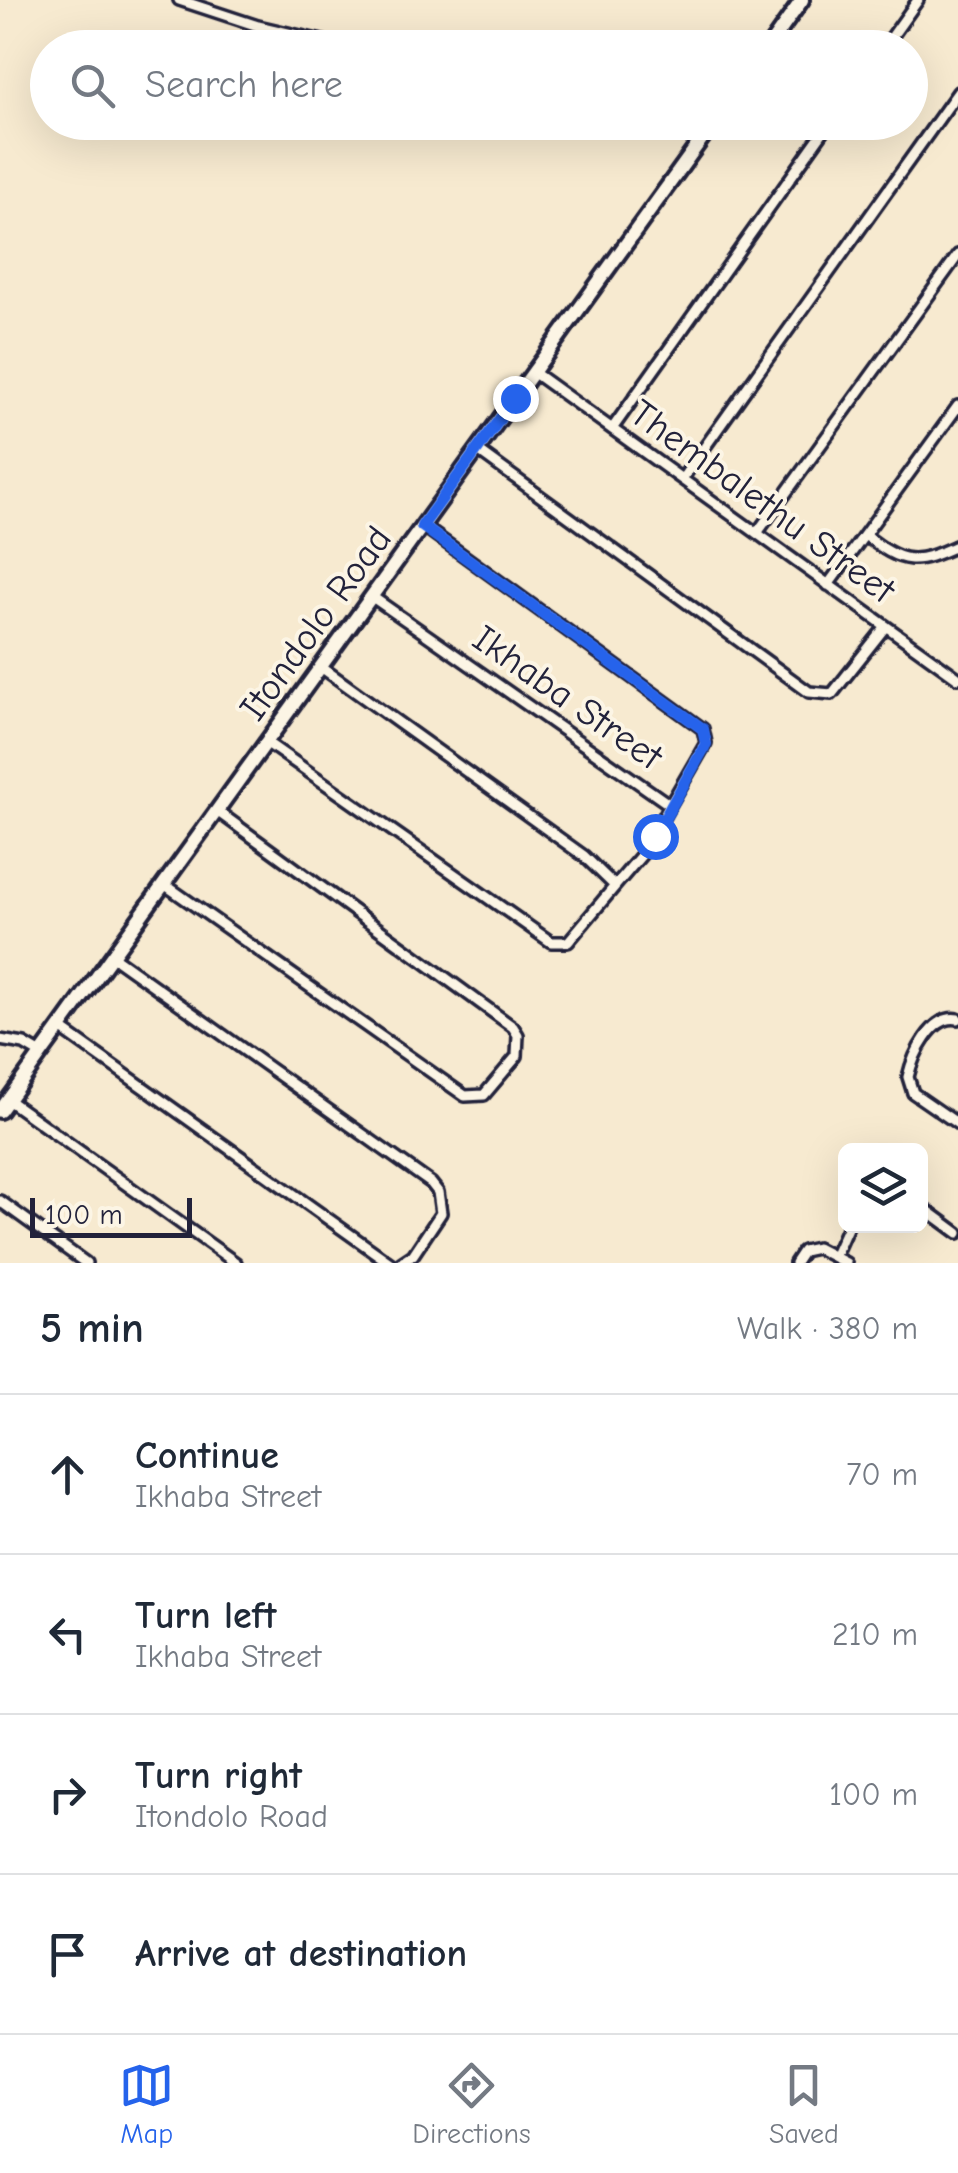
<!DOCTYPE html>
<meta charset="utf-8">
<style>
body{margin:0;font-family:"Comic Neue",sans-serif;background:#f6f6f7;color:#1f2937}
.controls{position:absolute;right:30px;bottom:30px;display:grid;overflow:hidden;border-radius:15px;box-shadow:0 10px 40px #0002}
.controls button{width:90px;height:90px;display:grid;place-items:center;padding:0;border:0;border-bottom:2px solid #e0e1e3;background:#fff;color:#1f2937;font:50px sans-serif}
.scale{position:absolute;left:30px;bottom:25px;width:162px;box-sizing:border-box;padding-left:10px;border:5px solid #22223b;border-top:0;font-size:28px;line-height:35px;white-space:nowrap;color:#22223b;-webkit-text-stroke:8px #fcf5e5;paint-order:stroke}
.stop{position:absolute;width:30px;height:30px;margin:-22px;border:8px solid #2563eb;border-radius:50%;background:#fff}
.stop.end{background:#2563eb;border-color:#fff;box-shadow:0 2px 10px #0008}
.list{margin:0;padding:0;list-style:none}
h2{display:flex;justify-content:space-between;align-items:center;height:130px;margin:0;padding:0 40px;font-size:42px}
h2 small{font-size:32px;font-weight:400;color:#747a83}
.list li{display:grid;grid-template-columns:65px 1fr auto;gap:30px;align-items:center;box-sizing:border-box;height:160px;padding:0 40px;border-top:2px solid #e0e1e3}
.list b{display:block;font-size:38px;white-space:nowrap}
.list p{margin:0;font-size:32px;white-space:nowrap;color:#747a83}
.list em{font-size:32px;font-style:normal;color:#747a83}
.icon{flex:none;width:55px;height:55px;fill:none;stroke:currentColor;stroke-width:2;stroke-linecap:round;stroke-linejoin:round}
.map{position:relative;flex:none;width:958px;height:1263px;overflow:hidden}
.search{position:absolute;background:#fff;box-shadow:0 10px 40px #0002;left:30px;right:30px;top:30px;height:110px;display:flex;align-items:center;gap:25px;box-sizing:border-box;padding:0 35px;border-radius:55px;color:#747a83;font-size:38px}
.sheet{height:770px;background:#fff}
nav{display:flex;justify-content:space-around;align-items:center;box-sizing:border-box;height:140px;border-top:2px solid #e0e1e3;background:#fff;font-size:28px;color:#747a83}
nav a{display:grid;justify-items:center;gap:5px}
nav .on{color:#2563eb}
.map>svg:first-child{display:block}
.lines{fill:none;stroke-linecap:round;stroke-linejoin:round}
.street-casing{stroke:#22223b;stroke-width:16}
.secondary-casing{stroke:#22223b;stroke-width:20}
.street{stroke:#fcf5e5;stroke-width:9}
.secondary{stroke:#fcf5e5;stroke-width:12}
.route{stroke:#2563eb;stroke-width:12}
.labels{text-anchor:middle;stroke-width:8;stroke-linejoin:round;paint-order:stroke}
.street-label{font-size:38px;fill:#22223b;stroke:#fcf5e5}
</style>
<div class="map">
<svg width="958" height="1263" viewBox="0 0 958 1263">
<rect width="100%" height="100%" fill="#f7ead0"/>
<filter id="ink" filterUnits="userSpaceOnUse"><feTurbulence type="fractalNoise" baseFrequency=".01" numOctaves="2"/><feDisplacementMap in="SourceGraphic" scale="20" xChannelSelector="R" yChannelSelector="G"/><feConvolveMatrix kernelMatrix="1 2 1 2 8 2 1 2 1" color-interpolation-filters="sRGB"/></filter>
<g filter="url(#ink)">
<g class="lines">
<defs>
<path id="street" d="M179 0 258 26 352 48
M445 48H481
M884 48 918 0
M533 372 958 678
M612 429 830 122
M477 450 809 692 832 694 886 626
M682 479 958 92
M757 533 958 255
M865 535C903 565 915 565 958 545
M828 585 958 406
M371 596 670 805 706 743 703 729 423 526
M266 742 551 942H568L615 886 584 856 321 667
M164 884 465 1096 484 1095 517 1056 518 1035 513 1027 217 811
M615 886 644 852 670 805
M112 956 431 1183 438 1192 441 1213 413 1255 401 1263
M958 1019C932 1014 913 1055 908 1077L913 1093 958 1124
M60 1028 390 1263
M0 1040 24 1044 41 1054
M8 1100 236 1263
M0 1201 86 1263
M920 1205 958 1233
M835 1255 848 1226
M795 1263 803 1251 817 1248 846 1263"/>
<path id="secondary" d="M768 48 802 0
M0 1111 714 122"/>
</defs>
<use href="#street" class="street-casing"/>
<use href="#secondary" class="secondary-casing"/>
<use href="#street" class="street"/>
<use href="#secondary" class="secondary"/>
</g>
</g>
<g class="lines" filter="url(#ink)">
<path class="route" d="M515 398 422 526 703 729 706 744 655 836"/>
</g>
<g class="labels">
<g class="street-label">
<text transform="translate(763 501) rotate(36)" y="13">Thembalethu Street</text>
<text transform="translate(315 623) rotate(-54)" y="13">Itondolo Road</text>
<text transform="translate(568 697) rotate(35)" y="13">Ikhaba Street</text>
</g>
</g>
</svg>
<div class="controls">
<button><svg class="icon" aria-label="layers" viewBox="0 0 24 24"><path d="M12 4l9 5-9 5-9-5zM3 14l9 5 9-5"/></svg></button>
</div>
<div class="scale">100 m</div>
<div class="stop" style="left:655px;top:836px"></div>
<div class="stop end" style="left:515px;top:398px"></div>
<div class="search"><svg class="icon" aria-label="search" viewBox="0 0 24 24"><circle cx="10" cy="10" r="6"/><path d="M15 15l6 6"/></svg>Search here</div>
</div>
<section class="sheet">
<h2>5 min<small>Walk · 380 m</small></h2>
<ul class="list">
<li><svg class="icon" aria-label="ahead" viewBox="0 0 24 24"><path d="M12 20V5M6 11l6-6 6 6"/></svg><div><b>Continue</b><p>Ikhaba Street</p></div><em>70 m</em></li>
<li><svg class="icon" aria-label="left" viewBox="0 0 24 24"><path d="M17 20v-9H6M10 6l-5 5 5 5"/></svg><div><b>Turn left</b><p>Ikhaba Street</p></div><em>210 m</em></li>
<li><svg class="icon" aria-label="right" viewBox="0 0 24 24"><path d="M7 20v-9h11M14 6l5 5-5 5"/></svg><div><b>Turn right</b><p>Itondolo Road</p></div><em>100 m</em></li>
<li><svg class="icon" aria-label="arrive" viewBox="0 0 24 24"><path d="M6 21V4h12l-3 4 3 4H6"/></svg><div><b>Arrive at destination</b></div></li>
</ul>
</section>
<nav>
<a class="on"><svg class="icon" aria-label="map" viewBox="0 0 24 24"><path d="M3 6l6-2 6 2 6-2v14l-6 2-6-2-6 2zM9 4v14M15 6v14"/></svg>Map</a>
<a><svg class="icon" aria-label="directions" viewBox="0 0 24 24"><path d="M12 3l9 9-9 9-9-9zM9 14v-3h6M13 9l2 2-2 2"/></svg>Directions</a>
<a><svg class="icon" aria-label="saved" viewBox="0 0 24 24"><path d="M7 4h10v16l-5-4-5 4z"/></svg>Saved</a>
</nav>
